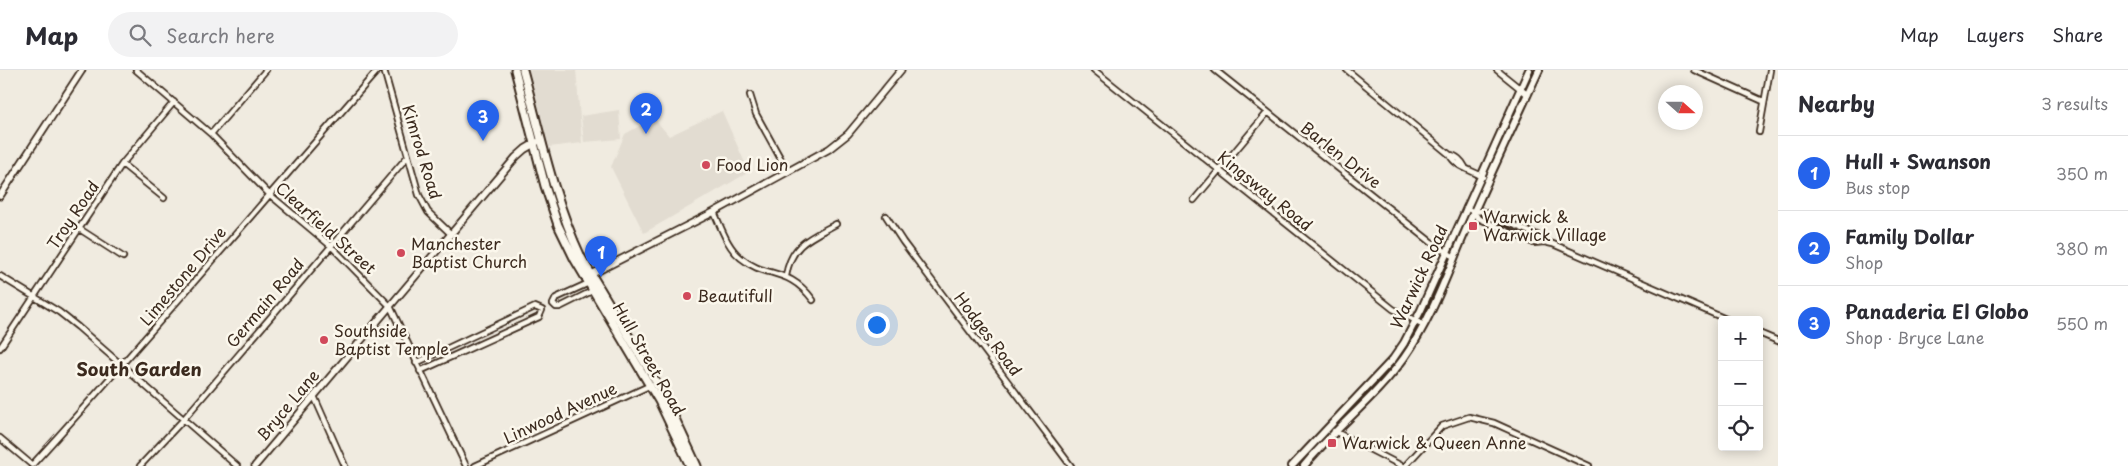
<!DOCTYPE html>
<meta charset="utf-8">
<style>
body{margin:0;font-family:"Playpen Sans",sans-serif;background:#f2f2f3;color:#2b2b33}
.controls{position:absolute;right:15px;bottom:15px;display:grid;overflow:hidden;border-radius:5px;box-shadow:0 2px 12px #0003}
.controls button{width:45px;height:45px;display:grid;place-items:center;padding:0;border:0;border-bottom:1px solid #e1e1e2;background:#fff;color:#2b2b33;font:25px sans-serif}
.compass{position:absolute;left:1658px;top:15px;width:45px;height:45px;border-radius:50%;background:#fff;box-shadow:0 2px 12px #0003;rotate:111deg}
.you{position:absolute;left:876px;top:254px;width:18px;height:18px;margin:-12px;border:4px solid #fff;border-radius:50%;background:#1a73e8;box-shadow:0 0 0 8px #1a73e833}
.badge{display:grid;place-items:center;width:32px;height:32px;border-radius:50%;background:#2563eb;color:#fff;font-size:16px;font-weight:700}
.pin{position:absolute;translate:-50% -41px;filter:drop-shadow(0 1px 2px #0008)}
.pin::after{content:'';position:absolute;top:26px;width:18px;height:15px;background:inherit;clip-path:polygon(0 0,100% 0,50% 100%)}
.list{margin:0;padding:0;list-style:none}
h2{display:flex;justify-content:space-between;align-items:center;height:65px;margin:0;padding:0 20px;font-size:21px}
h2 small{font-size:16px;font-weight:400;color:#7c7c81}
.list li{display:grid;grid-template-columns:32px 1fr auto;gap:15px;align-items:center;box-sizing:border-box;height:75px;padding:0 20px;border-top:1px solid #e1e1e2}
.list b{display:block;font-size:19px;white-space:nowrap}
.list p{margin:0;font-size:16px;white-space:nowrap;color:#7c7c81}
.list em{font-size:16px;font-style:normal;color:#7c7c81}
.icon{flex:none;width:28px;height:28px;fill:none;stroke:currentColor;stroke-width:2;stroke-linecap:round;stroke-linejoin:round}
.map{position:relative;flex:none;width:1778px;height:396px;overflow:hidden}
header{display:flex;align-items:center;gap:30px;box-sizing:border-box;height:70px;padding:0 25px;background:#fff;border-bottom:1px solid #e1e1e2}
header strong{font-size:24px}
nav{display:flex;gap:28px;margin-inline-start:auto;font-size:18px}
.search{width:350px;height:45px;background:#f2f2f3;display:flex;align-items:center;gap:12px;box-sizing:border-box;padding:0 18px;border-radius:28px;color:#7c7c81;font-size:19px}
main{display:flex}
aside{flex:1;background:#fff}
.map>svg:first-child{display:block}
.built{fill:#e2dcd1}
.lines{fill:none;stroke-linecap:round;stroke-linejoin:round}
.minor-casing{stroke:#3b2a1e;stroke-width:8}
.tertiary-casing{stroke:#3b2a1e;stroke-width:9}
.secondary-casing{stroke:#3b2a1e;stroke-width:10}
.primary-casing{stroke:#3b2a1e;stroke-width:11}
.minor{stroke:#fbf7ec;stroke-width:4.5}
.tertiary{stroke:#fbf7ec;stroke-width:5.5}
.secondary{stroke:#fbf7ec;stroke-width:6}
.primary{stroke:#fbf7ec;stroke-width:7}
.poi-dot{fill:#d1495b;stroke:#fbf7ec;stroke-width:2}
.labels{text-anchor:middle;stroke-width:5;stroke-linejoin:round;paint-order:stroke}
.street-label{font-size:16px;fill:#3b2a1e;stroke:#fbf7ec}
.poi-label{font-size:16px;fill:#3b2a1e;stroke:#fbf7ec;text-anchor:start}
.neighbourhood-label{font-size:18px;font-weight:bold;fill:#3b2a1e;stroke:#fbf7ec}
</style>
<header>
<strong>Map</strong>
<div class="search"><svg class="icon" aria-label="search" viewBox="0 0 24 24"><circle cx="10" cy="10" r="6"/><path d="M15 15l6 6"/></svg>Search here</div>
<nav><a>Map</a><a>Layers</a><a>Share</a></nav>
</header>
<main>
<div class="map">
<svg width="1778" height="396" viewBox="0 0 1778 396">
<rect width="100%" height="100%" fill="#f0ebe0"/>
<filter id="ink" filterUnits="userSpaceOnUse"><feTurbulence type="fractalNoise" baseFrequency=".02" numOctaves="2"/><feDisplacementMap in="SourceGraphic" scale="10" xChannelSelector="R" yChannelSelector="G"/><feConvolveMatrix kernelMatrix="1 2 1 2 8 2 1 2 1" color-interpolation-filters="sRGB"/></filter>
<g filter="url(#ink)">
<path class="built" d="M529 0H576L582 73 549 77Z
M619 40 621 69 584 72 581 46Z
M722 41 749 102 644 163 611 97 625 64 654 48 669 66Z"/>
<g class="lines">
<defs>
<path id="minor" d="M136 0 211 64 269 124 331 176 390 236 466 396
M384 0 419 125 428 142 451 164
M1094 0 1393 239 1424 255
M1215 0 1431 172 1454 187
M1347 0 1450 85C1456 85 1462 91 1465 97
M1497 0 1528 25
M1694 0 1763 31
M750 25 756 44 788 102
M1759 62 1770 0
M211 64 266 0
M1450 85C1455 97 1472 100 1483 107
M122 94 164 128
M1194 130 1267 43
M1466 138 1474 142 1481 141 1537 165 1544 172
M714 142C721 157 727 177 741 188 766 209 788 196 813 230
M1474 142 1478 148 1534 173 1544 172 1553 174 1728 250
M886 146 903 172 1071 396
M78 158 123 187
M0 206 59 242 78 257 237 396
M786 206C791 174 810 168 836 154
M591 212 556 228 553 234 556 237H560L594 220
M1759 263 1778 271
M0 278 122 94 174 32
M416 293 535 237 542 240 539 247 420 301
M314 326 345 396
M1334 361 1402 396
M0 368 32 395C150 266 262 132 378 0
M140 396 183 350 408 86
M475 396 651 315
M1405 396 1442 356 1469 347 1494 353 1589 396"/>
<path id="tertiary" d="M0 126 82 0
M588 206 714 142 829 79 848 64 901 0
M255 396 516 87 525 79 537 72"/>
<path id="secondary" d="M1292 396 1393 289 1404 273 1421 240 1529 0
M1304 396C1335 358 1375 328 1404 288 1431 250 1447 204 1465 162 1489 107 1514 54 1539 0"/>
<path id="primary" d="M515 0 545 116 558 155 575 190 659 331 690 396
M523 0C540 62 553 128 581 187L664 325 697 396"/>
</defs>
<use href="#minor" class="minor-casing"/>
<use href="#tertiary" class="tertiary-casing"/>
<use href="#secondary" class="secondary-casing"/>
<use href="#primary" class="primary-casing"/>
<use href="#minor" class="minor"/>
<use href="#tertiary" class="tertiary"/>
<use href="#secondary" class="secondary"/>
<use href="#primary" class="primary"/>
</g>
</g>
<g class="poi-dot">
<circle cx="706" cy="95" r="5"/>
<rect x="1468" y="151" width="10" height="10" rx="2.5"/>
<circle cx="401" cy="183" r="5"/>
<circle cx="687" cy="226" r="5"/>
<circle cx="324" cy="270" r="5"/>
<rect x="1327" y="368" width="10" height="10" rx="2.5"/>
</g>
<g class="labels">
<g class="street-label">
<text transform="translate(422 82) rotate(73)" y="6">Kimrod Road</text>
<text transform="translate(1341 85) rotate(38)" y="6">Barlen Drive</text>
<text transform="translate(1265 121) rotate(39)" y="6">Kingsway Road</text>
<text transform="translate(73 145) rotate(-56)" y="6">Troy Road</text>
<text transform="translate(326 158) rotate(42)" y="6">Clearfield Street</text>
<text transform="translate(183 206) rotate(-50)" y="6">Limestone Drive</text>
<text transform="translate(1419 207) rotate(-65)" y="6">Warwick Road</text>
<text transform="translate(265 233) rotate(-50)" y="6">Germain Road</text>
<text transform="translate(988 264) rotate(53)" y="6">Hodges Road</text>
<text transform="translate(649 289) rotate(60)" y="6">Hull Street Road</text>
<text transform="translate(288 335) rotate(-50)" y="6">Bryce Lane</text>
<text transform="translate(560 343) rotate(-25)" y="6">Linwood Avenue</text>
</g>
<g class="poi-label">
<text x="716" y="101">Food Lion</text>
<text x="1483" y="153">Warwick &amp;<tspan x="1483" dy="18">Warwick Village</tspan></text>
<text x="411" y="180">Manchester<tspan x="411" dy="18">Baptist Church</tspan></text>
<text x="697" y="232">Beautifull</text>
<text x="334" y="267">Southside<tspan x="334" dy="18">Baptist Temple</tspan></text>
<text x="1342" y="379">Warwick &amp; Queen Anne</text>
</g>
<g class="neighbourhood-label">
<text x="139" y="306">South Garden</text>
</g>
</g>
</svg>
<div class="controls">
<button>+</button>
<button>−</button>
<button><svg class="icon" aria-label="locate" viewBox="0 0 24 24"><circle cx="12" cy="12" r="6"/><path d="M12 2v4M12 18v4M2 12h4M18 12h4"/></svg></button>
</div>
<svg class="compass" viewBox="-18 -18 36 36"><path d="M0-13l5 13h-10z" fill="#e53935"/><path d="M0 13l5-13h-10z" fill="#7c7c81"/></svg>
<div class="you"></div>
<div class="pin badge" style="left:601px;top:207px">1</div>
<div class="pin badge" style="left:646px;top:64px">2</div>
<div class="pin badge" style="left:483px;top:71px">3</div>
</div>
<aside>
<h2>Nearby<small>3 results</small></h2>
<ul class="list">
<li><span class="badge">1</span><div><b>Hull + Swanson</b><p>Bus stop</p></div><em>350 m</em></li>
<li><span class="badge">2</span><div><b>Family Dollar</b><p>Shop</p></div><em>380 m</em></li>
<li><span class="badge">3</span><div><b>Panaderia El Globo</b><p>Shop · Bryce Lane</p></div><em>550 m</em></li>
</ul>
</aside>
</main>
